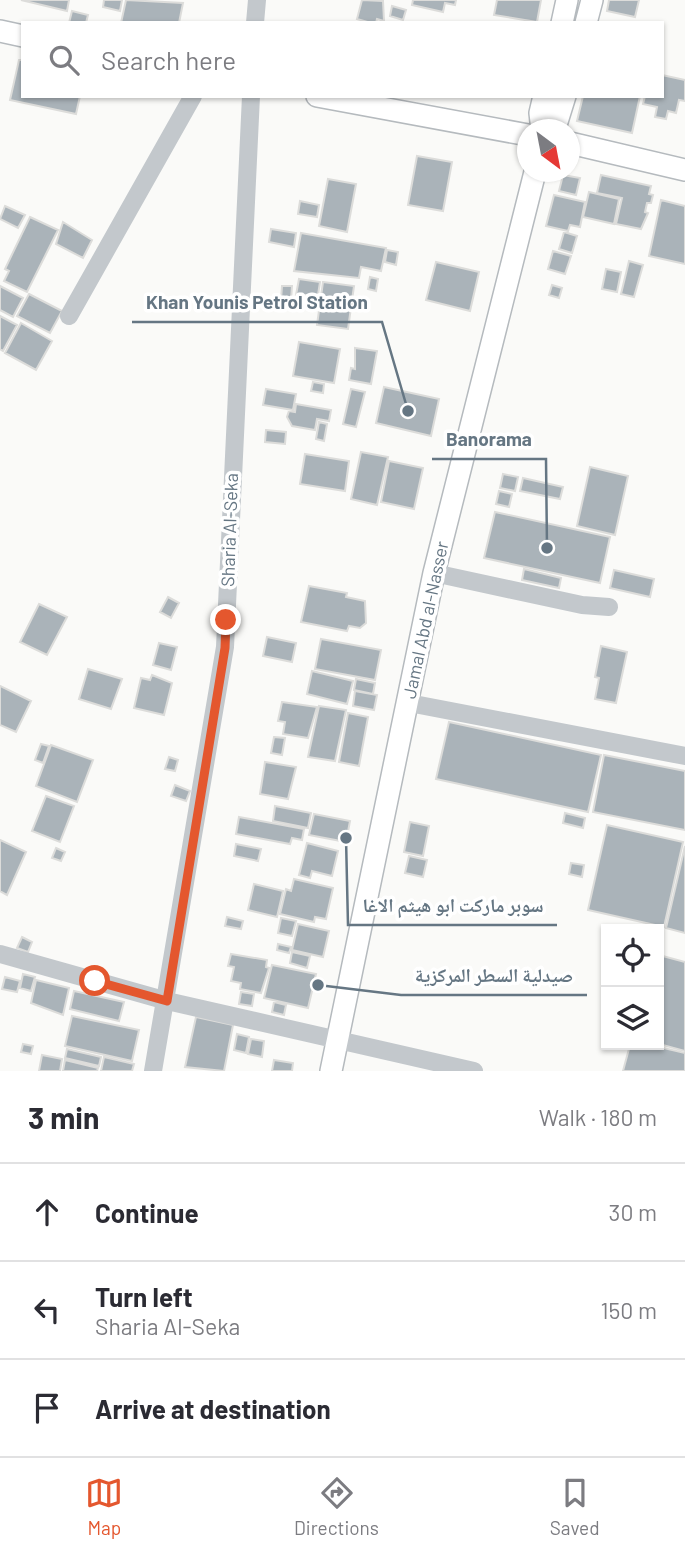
<!DOCTYPE html>
<meta charset="utf-8">
<style>
body{margin:0;font-family:Barlow,"Noto Naskh Arabic",sans-serif;background:#f7f7f7;color:#2b2b33}
.controls{position:absolute;right:21px;bottom:21px;display:grid;overflow:hidden;border-radius:0px;box-shadow:0 2px 5px #0004}
.controls button{width:63px;height:63px;display:grid;place-items:center;padding:0;border:0;border-bottom:2px solid #e1e1e2;background:#fff;color:#2b2b33;font:35px sans-serif}
.compass{position:absolute;left:517px;top:119px;width:63px;height:63px;border-radius:50%;background:#fff;box-shadow:0 2px 5px #0004;rotate:148deg}
.stop{position:absolute;width:21px;height:21px;margin:-16px;border:5px solid #e4572e;border-radius:50%;background:#fff}
.stop.end{background:#e4572e;border-color:#fff;box-shadow:0 2px 7px #0008}
.list{margin:0;padding:0;list-style:none}
h2{display:flex;justify-content:space-between;align-items:center;height:91px;margin:0;padding:0 28px;font-size:30px}
h2 small{font-size:23px;font-weight:400;color:#7c7c81}
.list li{display:grid;grid-template-columns:46px 1fr auto;gap:21px;align-items:center;box-sizing:border-box;height:98px;padding:0 28px;border-top:2px solid #e1e1e2}
.list b{display:block;font-size:26px;white-space:nowrap}
.list p{margin:0;font-size:23px;white-space:nowrap;color:#7c7c81}
.list em{font-size:23px;font-style:normal;color:#7c7c81}
.icon{flex:none;width:38px;height:38px;fill:none;stroke:currentColor;stroke-width:2;stroke-linecap:round;stroke-linejoin:round}
.map{position:relative;flex:none;width:685px;height:1071px;overflow:hidden}
.search{position:absolute;background:#fff;box-shadow:0 2px 5px #0004;left:21px;right:21px;top:21px;height:77px;display:flex;align-items:center;gap:18px;box-sizing:border-box;padding:0 24px;border-radius:0px;color:#7c7c81;font-size:26px}
.sheet{height:385px;background:#fff}
nav{display:flex;justify-content:space-around;align-items:center;box-sizing:border-box;height:98px;border-top:2px solid #e1e1e2;background:#fff;font-size:19px;color:#7c7c81}
nav a{display:grid;justify-items:center;gap:4px}
nav .on{color:#e4572e}
.map>svg:first-child{display:block}
.building{fill:#aab3b9;stroke:#dcdcda;stroke-width:2}
.lines{fill:none;stroke-linecap:round;stroke-linejoin:round}
.major-casing{stroke:#b5babe;stroke-width:24}
.minor{stroke:#c3c8cc;stroke-width:18}
.major{stroke:#fff;stroke-width:21}
.route{stroke:#e4572e;stroke-width:9}
.labels{text-anchor:middle;stroke-width:7;stroke-linejoin:round;paint-order:stroke}
.street-label{font-size:18px;fill:#657683;stroke:#fff}
.leader{fill:none;stroke:#657683;stroke-width:2.5}
.callout-dot{fill:#657683;stroke:#fff;stroke-width:2.5}
.callout-label{font-size:19px;text-anchor:middle;font-weight:bold;fill:#657683;stroke:#fff;stroke-width:7;stroke-linejoin:round;paint-order:stroke}
</style>
<div class="map">
<svg width="685" height="1071" viewBox="0 0 685 1071">
<rect width="100%" height="100%" fill="#fafaf8"/>
<path class="building" d="M21 0H69L67 11Z
M104 0H122L120 11 103 7Z
M126 0 183 3 179 23H121Z
M362 0 383 1 384 21 377 19 376 23H371L357 19Z
M413 0H456L455 5 445 3 443 12 412 5Z
M497 0H541L537 22 494 15Z
M609 0H639L635 17 607 11Z
M392 6 406 10 403 20 390 16Z
M72 11 88 15 86 23H69Z
M19 60H23V96H80L76 114 10 100Z
M662 75 685 80V101L679 100 676 113 668 111 666 119 655 117 657 107 643 104 645 96H662Z
M583 96H640L632 133 577 121Z
M417 156 452 162 443 211 408 205Z
M563 175 580 178 576 195 559 191Z
M601 175 651 186 649 194 653 195 651 203H647L645 212 648 213 641 229 616 224 622 198 597 193Z
M328 179 356 184 347 232 319 226Z
M589 192 619 199 614 224 583 217Z
M554 195 585 202 580 227 570 225 568 231 546 226Z
M661 200 685 206V264L649 256Z
M300 201 319 205 317 217 298 214Z
M5 206 25 215 18 228 0 219Z
M30 217 58 230 27 292 4 281 9 271 5 269Z
M63 222 92 240 83 258 56 244Z
M271 229 296 233 294 247 269 242Z
M564 232 577 236 572 253 559 249Z
M301 233 386 248 381 271 361 267 359 278 294 271Z
M387 250 398 252 396 265 385 262Z
M553 251 571 256 565 274 548 269Z
M629 261 643 265 634 297 621 294Z
M436 262 479 272 470 311 426 300Z
M606 269 621 272 617 292 602 289Z
M370 277 378 279 376 291 368 289Z
M299 279 320 282 318 295H296Z
M323 282 354 286 348 329 317 325Z
M552 285 562 288 559 298 549 295Z
M0 286 23 298 13 317 0 310Z
M282 286H292L291 300H281Z
M29 294 62 311 50 333 17 316Z
M0 316 17 325 3 351 0 349Z
M21 323 52 341 36 370 5 353Z
M299 342 340 349 334 383 293 376Z
M355 348 377 351 371 384 349 380 351 368 355 369Z
M313 382 324 384 323 393 311 391Z
M384 387 439 399 431 436 376 423Z
M266 389 296 394 293 410 263 405Z
M351 389 365 392 356 427 343 424Z
M296 404 331 410 329 421 317 419 315 430 292 426 287 417 289 411 295 412Z
M319 422 327 424 324 441 316 439Z
M266 430 286 432 285 444 265 442Z
M361 452 388 457 377 505 351 499Z
M305 454 349 461 345 491 300 484Z
M389 461 423 468 414 509 381 502Z
M590 467 628 476 615 535 577 526Z
M503 474 518 477 515 491 500 488Z
M523 478 563 487 560 499 520 491Z
M499 491 512 494 509 507 496 504Z
M495 512 610 537 600 583 484 558Z
M524 569 561 578 559 588 522 580Z
M614 570 654 579 650 597 610 588Z
M309 586 347 593 346 597 365 601 366 623 360 628 349 626 347 631 301 622Z
M168 597 179 603 171 618 160 612Z
M39 604 67 617 47 655 20 642Z
M267 637 296 643 292 662 263 656Z
M321 639 381 650 375 680 315 669Z
M159 643 177 647 171 670 153 665Z
M601 646 627 652 616 703 595 699 599 678 595 677Z
M88 669 122 679 111 709 79 699Z
M312 671 353 681 347 704 307 694Z
M152 675 172 683 164 715 134 708 141 678 150 680Z
M356 679 375 683 373 694 354 690Z
M0 686 31 701 16 732 0 725Z
M355 691 377 695 374 710 353 706Z
M282 702 317 707 308 738 283 734 285 722 278 721Z
M319 706 346 710 335 761 308 757Z
M348 713 368 717 359 766 339 762Z
M449 722 601 755 588 812 436 779Z
M274 737 285 738 282 755 271 753Z
M41 744 49 746 43 763 35 760Z
M51 745 93 760 77 802 36 786Z
M604 755 685 771V830L593 812Z
M169 757 178 760 175 771 165 769Z
M265 762 296 767 288 799 260 794Z
M175 785 190 791 186 801 171 796Z
M46 796 74 806 60 842 32 831Z
M275 806 311 813 308 828 273 821Z
M565 813 585 818 583 828 563 823Z
M314 814 350 821 346 842 309 835Z
M239 817 304 829 302 840 292 838 290 844 236 834Z
M410 822 429 826 423 856 404 852Z
M607 825 683 842 664 927 588 910Z
M0 840 26 852 7 895 0 891Z
M307 843 338 851 332 876 312 871 310 878 299 875Z
M236 844 261 849 258 861 234 856Z
M685 846V933L666 928Z
M56 848 65 852 61 861 52 858Z
M409 856 427 860 423 877 405 873Z
M571 863 584 865 582 877 569 874Z
M294 879 333 888 326 919 315 917 314 922 280 914 286 889 291 891Z
M254 884 283 891 277 917 248 910Z
M227 917 243 921 241 929 225 926Z
M281 918 296 921 292 936 278 933Z
M298 924 329 931 323 957 292 950Z
M22 937 32 942 28 952 17 948Z
M278 944 291 947 289 953 277 950Z
M292 952 310 956 307 968 290 963Z
M231 954 267 960 266 967 269 968 261 993 240 989 241 983 231 981 234 967 228 966Z
M659 955 685 962V1051L659 1044Z
M272 965 316 974 308 1008 264 998Z
M23 974 35 977 31 991 20 988Z
M5 977 20 981 17 992 2 989Z
M36 980 69 988 63 1015 31 1003Z
M74 991 124 1002 119 1021 70 1009Z
M241 992 254 994 252 1006 239 1004Z
M274 1002 286 1005 284 1015 272 1012Z
M72 1016 139 1030 132 1061 65 1046Z
M196 1017 233 1025 224 1071 185 1067Z
M237 1034 249 1037 246 1053 234 1050Z
M251 1039 264 1041 262 1057 248 1054Z
M23 1044 33 1046 31 1054 21 1052Z
M630 1045H651L685 1053V1071H623Z
M67 1049 101 1057 99 1066 65 1058Z
M42 1055 62 1059 60 1071H39Z
M104 1057 134 1064 132 1071H101Z
M65 1060 98 1068 97 1071H63Z
M274 1060 293 1063 292 1071H272Z"/>
<g class="lines">
<defs>
<path id="major" d="M562 23 567 0
M586 23 592 0
M0 31 23 36
M317 96 528 135
M542 130 540 113 544 96
M551 130 556 125 565 96
M570 143 685 170
M331 1071 434 573 535 172"/>
</defs>
<use href="#major" class="major-casing"/>
<path class="minor" d="M255 23 257 0
M69 316 193 96
M434 573 582 605 609 607
M409 703 685 756
M0 954 167 1001 474 1071
M153 1071 225 647 251 96"/>
<use href="#major" class="major"/>
</g>
<g class="lines">
<path class="route" d="M95 981 167 1001 225 648 226 620"/>
</g>
<g class="labels">
<g class="street-label">
<text transform="translate(230 530) rotate(-88)" y="6">Sharia Al-Seka</text>
<text transform="translate(426 620) rotate(-78)" y="6">Jamal Abd al-Nasser</text>
</g>
</g>
<path class="leader" d="M408 411L382 322H132M547 548L546 459H432M346 838L348 925H557M318 985L401 995H587"/>
<g class="callout-dot">
<circle cx="408" cy="411" r="7"/>
<circle cx="547" cy="548" r="7"/>
<circle cx="346" cy="838" r="7"/>
<circle cx="318" cy="985" r="7"/>
</g>
<g class="callout-label">
<text x="257" y="309">Khan Younis Petrol Station</text>
<text x="489" y="446">Banorama</text>
<text x="453" y="912">سوبر ماركت ابو هيثم الاغا</text>
<text x="494" y="982">صيدلية السطر المركزية</text>
</g>
</svg>
<div class="controls">
<button><svg class="icon" aria-label="locate" viewBox="0 0 24 24"><circle cx="12" cy="12" r="6"/><path d="M12 2v4M12 18v4M2 12h4M18 12h4"/></svg></button>
<button><svg class="icon" aria-label="layers" viewBox="0 0 24 24"><path d="M12 4l9 5-9 5-9-5zM3 14l9 5 9-5"/></svg></button>
</div>
<svg class="compass" viewBox="-18 -18 36 36"><path d="M0-13l5 13h-10z" fill="#e53935"/><path d="M0 13l5-13h-10z" fill="#7c7c81"/></svg>
<div class="stop" style="left:95px;top:981px"></div>
<div class="stop end" style="left:226px;top:620px"></div>
<div class="search"><svg class="icon" aria-label="search" viewBox="0 0 24 24"><circle cx="10" cy="10" r="6"/><path d="M15 15l6 6"/></svg>Search here</div>
</div>
<section class="sheet">
<h2>3 min<small>Walk · 180 m</small></h2>
<ul class="list">
<li><svg class="icon" aria-label="ahead" viewBox="0 0 24 24"><path d="M12 20V5M6 11l6-6 6 6"/></svg><div><b>Continue</b></div><em>30 m</em></li>
<li><svg class="icon" aria-label="left" viewBox="0 0 24 24"><path d="M17 20v-9H6M10 6l-5 5 5 5"/></svg><div><b>Turn left</b><p>Sharia Al-Seka</p></div><em>150 m</em></li>
<li><svg class="icon" aria-label="arrive" viewBox="0 0 24 24"><path d="M6 21V4h12l-3 4 3 4H6"/></svg><div><b>Arrive at destination</b></div></li>
</ul>
</section>
<nav>
<a class="on"><svg class="icon" aria-label="map" viewBox="0 0 24 24"><path d="M3 6l6-2 6 2 6-2v14l-6 2-6-2-6 2zM9 4v14M15 6v14"/></svg>Map</a>
<a><svg class="icon" aria-label="directions" viewBox="0 0 24 24"><path d="M12 3l9 9-9 9-9-9zM9 14v-3h6M13 9l2 2-2 2"/></svg>Directions</a>
<a><svg class="icon" aria-label="saved" viewBox="0 0 24 24"><path d="M7 4h10v16l-5-4-5 4z"/></svg>Saved</a>
</nav>
